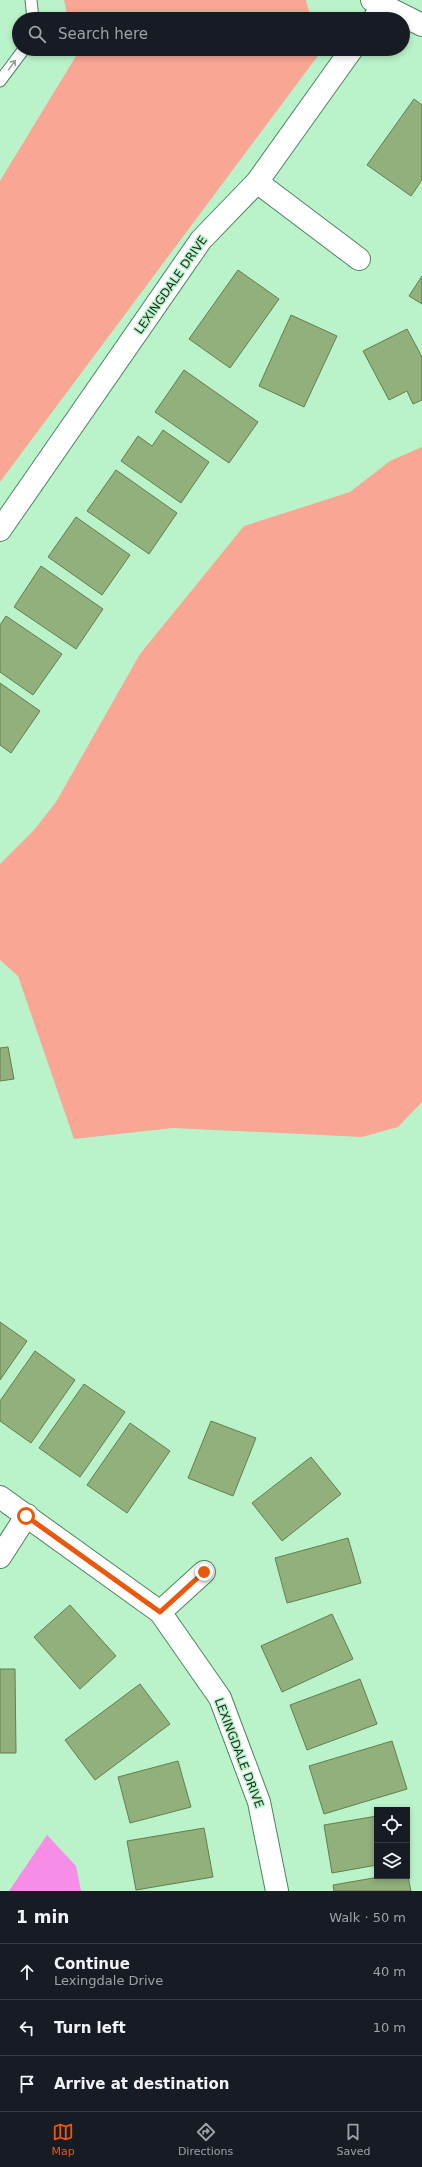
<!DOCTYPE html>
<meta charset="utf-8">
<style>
body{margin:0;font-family:"DejaVu Sans",sans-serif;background:#20242c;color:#f1f3f6}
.controls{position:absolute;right:12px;bottom:12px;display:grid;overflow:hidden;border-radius:0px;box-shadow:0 2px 6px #0003}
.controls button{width:36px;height:36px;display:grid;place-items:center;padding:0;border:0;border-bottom:1px solid #363941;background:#171b24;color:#f1f3f6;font:20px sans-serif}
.stop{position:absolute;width:12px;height:12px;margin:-9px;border:3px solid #ea580c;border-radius:50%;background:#fff}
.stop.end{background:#ea580c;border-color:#fff;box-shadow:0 1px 4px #0008}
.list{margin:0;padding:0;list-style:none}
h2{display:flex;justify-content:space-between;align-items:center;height:52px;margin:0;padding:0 16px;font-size:17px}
h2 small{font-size:13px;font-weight:400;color:#9ea1a6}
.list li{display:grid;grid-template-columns:26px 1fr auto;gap:12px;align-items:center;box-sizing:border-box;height:56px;padding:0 16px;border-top:1px solid #363941}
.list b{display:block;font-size:15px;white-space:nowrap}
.list p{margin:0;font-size:13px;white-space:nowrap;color:#9ea1a6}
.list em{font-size:13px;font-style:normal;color:#9ea1a6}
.icon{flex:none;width:22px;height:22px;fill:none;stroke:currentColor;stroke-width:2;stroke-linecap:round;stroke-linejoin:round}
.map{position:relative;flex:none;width:422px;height:1891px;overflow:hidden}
.search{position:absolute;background:#171b24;box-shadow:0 2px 6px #0003;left:12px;right:12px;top:12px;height:44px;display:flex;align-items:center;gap:10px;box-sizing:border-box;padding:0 14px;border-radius:22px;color:#9ea1a6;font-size:15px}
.sheet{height:220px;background:#171b24}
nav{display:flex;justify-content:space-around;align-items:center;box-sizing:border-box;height:56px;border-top:1px solid #363941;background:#171b24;font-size:11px;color:#9ea1a6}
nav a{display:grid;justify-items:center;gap:2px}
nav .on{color:#ea580c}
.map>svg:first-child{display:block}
.green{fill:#f9a694}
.water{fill:#f78de7}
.building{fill:#91b07b;stroke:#627f4c}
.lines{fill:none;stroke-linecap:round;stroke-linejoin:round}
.service-casing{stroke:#4e845f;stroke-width:13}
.minor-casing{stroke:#4e845f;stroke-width:24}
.tertiary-casing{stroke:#4e845f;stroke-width:24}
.service{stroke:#fff;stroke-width:11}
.minor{stroke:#fff;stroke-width:22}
.tertiary{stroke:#fff;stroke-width:22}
.oneway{stroke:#96a099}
.route{stroke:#ea580c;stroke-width:5}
.labels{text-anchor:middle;stroke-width:3;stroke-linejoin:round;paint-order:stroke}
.street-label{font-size:12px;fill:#162d1d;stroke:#baf3c9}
</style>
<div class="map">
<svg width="422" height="1891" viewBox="0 0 422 1891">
<rect width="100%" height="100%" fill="#baf3c9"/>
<path class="green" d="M64 0H306L311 19H68Z
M74 49H318L320 53 0 482V181L76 56Z
M422 447V1102L398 1127 362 1137 173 1128 74 1139 18 976 0 960V864L34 830 56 802 140 654 244 526 350 492 390 461Z"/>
<path class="water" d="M47 1835 76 1866 81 1891H9Z"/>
<path class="building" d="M414 99 422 105V180L411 196 367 165Z
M238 270 279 299 230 368 189 339Z
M422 276V304L409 296Z
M291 315 337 336 304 407 259 386Z
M407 329 422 357V400L413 404 407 391 389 400 363 351Z
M184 370 258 422 229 463 155 412Z
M163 430 209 462 181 503 121 461 138 436 152 446Z
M116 470 177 513 149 554 87 511Z
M76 517 130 555 102 595 48 557Z
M41 566 103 609 76 649 14 607Z
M6 616 62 654 33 695 0 672V625Z
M0 683 40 711 11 753 0 745Z
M8 1047 14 1079 0 1081V1048Z
M0 1322 27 1341 0 1380Z
M35 1351 75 1380 31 1443 0 1421V1401Z
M84 1384 125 1412 80 1477 39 1448Z
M211 1421 256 1438 233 1496 188 1478Z
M130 1423 170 1451 127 1513 87 1485Z
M311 1457 341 1494 282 1541 252 1503Z
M348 1538 361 1583 287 1603 275 1558Z
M70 1605 116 1656 80 1689 34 1637Z
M332 1614 353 1659 282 1692 261 1646Z
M0 1669H15L16 1753H0Z
M360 1679 377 1724 307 1750 290 1705Z
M140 1684 170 1724 95 1780 65 1740Z
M392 1741 407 1789 324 1814 309 1766Z
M178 1761 191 1807 130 1823 118 1777Z
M377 1816V1865L332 1873 324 1825Z
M204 1828 213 1877 136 1890 127 1841Z
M407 1872 411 1891H334L333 1885 385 1876H407Z"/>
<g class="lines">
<defs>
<path id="service" d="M31 0 33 19
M0 81 24 49"/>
<path id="minor" d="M374 19 386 0
M257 182 359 259
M0 530 201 240 257 182 352 49
M0 1497 160 1612 220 1698 259 1802 277 1891
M0 1557 27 1515
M160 1612 204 1572"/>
<path id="tertiary" d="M372 0 422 25"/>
</defs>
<use href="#service" class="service-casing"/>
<use href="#minor" class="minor-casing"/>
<use href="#tertiary" class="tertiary-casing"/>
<use href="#service" class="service"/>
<use href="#minor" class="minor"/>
<use href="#tertiary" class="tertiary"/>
</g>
<defs><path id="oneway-shaft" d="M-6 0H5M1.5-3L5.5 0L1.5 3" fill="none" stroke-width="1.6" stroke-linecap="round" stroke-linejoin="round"/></defs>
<use class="oneway" href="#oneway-shaft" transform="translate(12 65) rotate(-54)"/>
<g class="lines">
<path class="route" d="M26 1516 160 1612 204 1572"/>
</g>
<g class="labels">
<g class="street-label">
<text transform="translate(171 285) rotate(-55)" y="4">LEXINGDALE DRIVE</text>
<text transform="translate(239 1753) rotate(69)" y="4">LEXINGDALE DRIVE</text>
</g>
</g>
</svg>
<div class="controls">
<button><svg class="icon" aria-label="locate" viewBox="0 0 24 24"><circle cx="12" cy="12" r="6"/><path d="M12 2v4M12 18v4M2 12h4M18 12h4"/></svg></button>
<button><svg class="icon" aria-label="layers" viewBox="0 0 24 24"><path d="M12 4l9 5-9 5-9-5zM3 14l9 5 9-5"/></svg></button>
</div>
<div class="stop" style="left:26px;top:1516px"></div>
<div class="stop end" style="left:204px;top:1572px"></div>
<div class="search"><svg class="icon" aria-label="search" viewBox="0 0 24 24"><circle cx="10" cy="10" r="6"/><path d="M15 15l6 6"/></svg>Search here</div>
</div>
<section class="sheet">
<h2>1 min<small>Walk · 50 m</small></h2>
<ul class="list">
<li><svg class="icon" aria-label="ahead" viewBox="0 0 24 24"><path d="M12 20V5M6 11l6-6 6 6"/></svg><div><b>Continue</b><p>Lexingdale Drive</p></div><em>40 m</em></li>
<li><svg class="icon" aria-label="left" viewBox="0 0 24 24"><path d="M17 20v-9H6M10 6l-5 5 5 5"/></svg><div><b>Turn left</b></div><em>10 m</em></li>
<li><svg class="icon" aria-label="arrive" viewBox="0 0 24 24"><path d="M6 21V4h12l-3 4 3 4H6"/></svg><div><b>Arrive at destination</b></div></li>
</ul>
</section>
<nav>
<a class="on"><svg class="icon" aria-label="map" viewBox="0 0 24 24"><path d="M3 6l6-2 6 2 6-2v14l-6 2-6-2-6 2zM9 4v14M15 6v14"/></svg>Map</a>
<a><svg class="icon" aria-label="directions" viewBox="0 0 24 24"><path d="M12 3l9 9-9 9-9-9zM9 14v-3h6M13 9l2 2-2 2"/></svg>Directions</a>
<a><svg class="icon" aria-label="saved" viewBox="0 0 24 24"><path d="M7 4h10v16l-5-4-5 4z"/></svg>Saved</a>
</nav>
